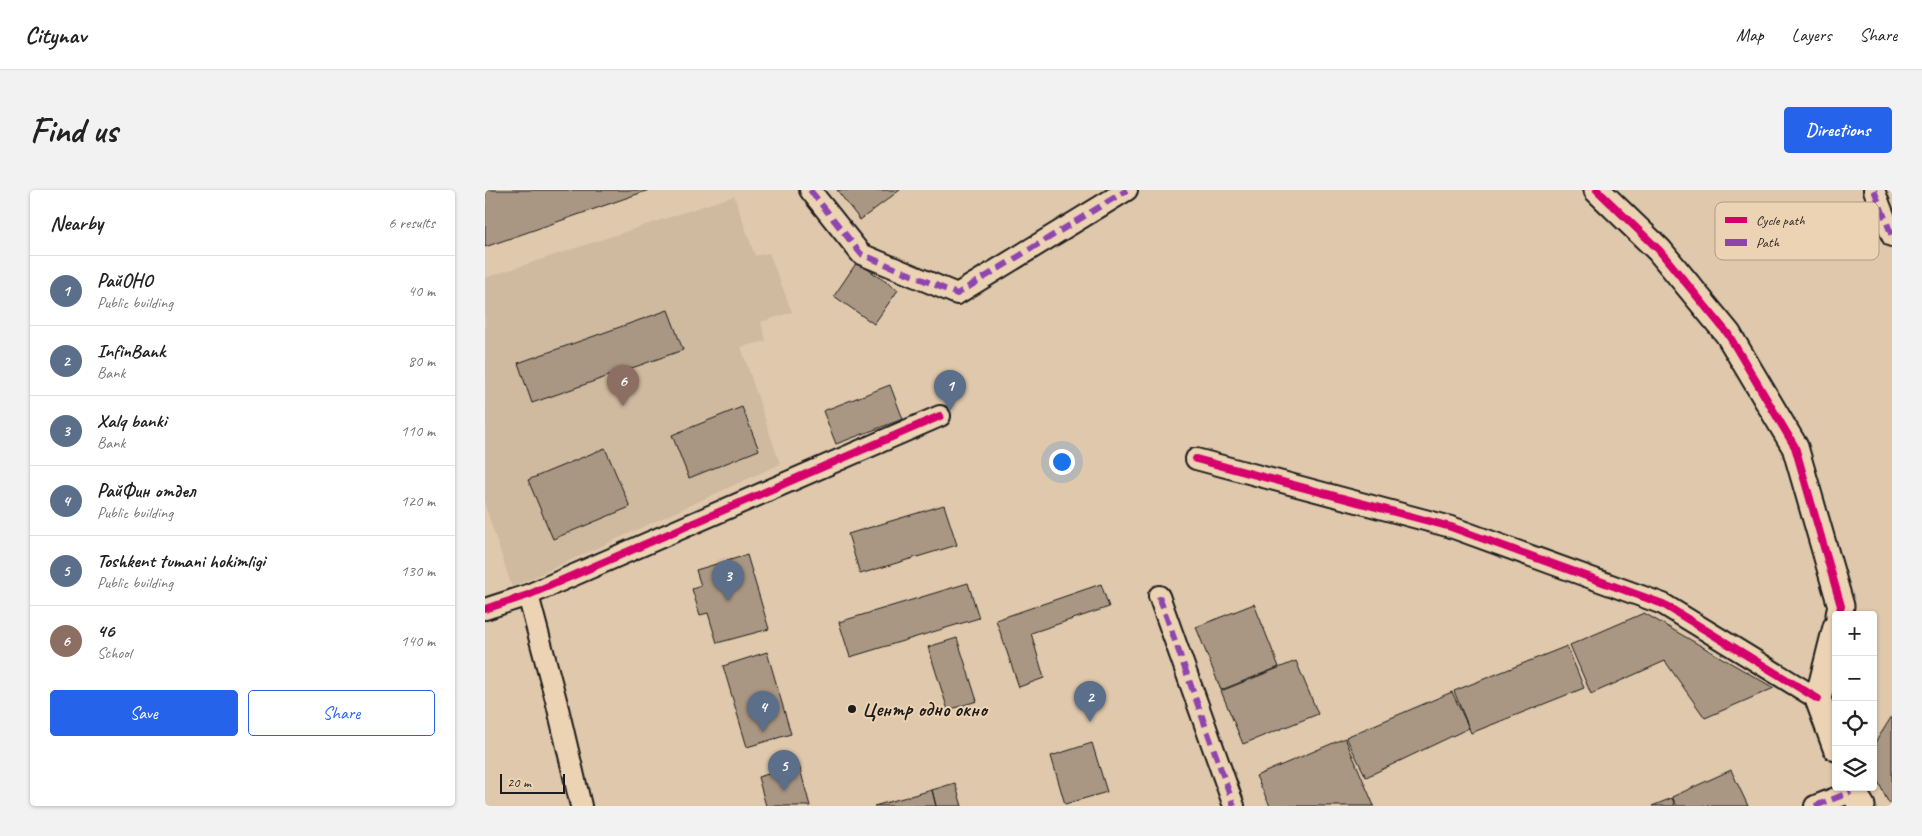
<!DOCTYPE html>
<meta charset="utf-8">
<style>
body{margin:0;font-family:Caveat,sans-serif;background:#f2f2f2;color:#222}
.controls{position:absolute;right:15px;bottom:15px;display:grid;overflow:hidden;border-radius:5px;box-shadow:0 1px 4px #0004}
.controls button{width:45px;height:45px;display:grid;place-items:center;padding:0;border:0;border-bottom:1px solid #e0e0e0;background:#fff;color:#222;font:25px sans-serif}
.scale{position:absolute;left:15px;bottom:12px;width:65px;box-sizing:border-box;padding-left:5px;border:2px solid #1c1c1c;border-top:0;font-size:14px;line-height:18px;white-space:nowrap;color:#1c1c1c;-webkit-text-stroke:4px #ecd3b4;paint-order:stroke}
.you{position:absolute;left:576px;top:271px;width:18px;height:18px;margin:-12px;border:4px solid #fff;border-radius:50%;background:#1a73e8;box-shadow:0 0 0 8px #1a73e833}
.badge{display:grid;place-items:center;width:32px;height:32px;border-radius:50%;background:#2563eb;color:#fff;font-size:16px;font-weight:700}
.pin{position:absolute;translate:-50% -41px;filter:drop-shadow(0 1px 2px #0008)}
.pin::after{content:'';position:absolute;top:26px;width:18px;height:15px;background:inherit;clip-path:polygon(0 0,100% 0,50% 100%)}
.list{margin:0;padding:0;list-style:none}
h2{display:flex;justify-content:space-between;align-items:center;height:65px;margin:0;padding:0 20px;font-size:21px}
h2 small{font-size:16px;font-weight:400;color:#767676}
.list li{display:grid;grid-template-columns:32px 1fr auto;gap:15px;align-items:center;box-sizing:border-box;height:70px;padding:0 20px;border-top:1px solid #e0e0e0}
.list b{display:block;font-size:19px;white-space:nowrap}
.list p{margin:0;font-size:16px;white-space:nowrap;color:#767676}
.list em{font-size:16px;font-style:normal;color:#767676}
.actions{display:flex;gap:10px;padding:15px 20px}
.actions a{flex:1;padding:11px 0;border:1px solid #2563eb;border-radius:5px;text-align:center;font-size:18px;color:#2563eb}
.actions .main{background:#2563eb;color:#fff}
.icon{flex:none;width:28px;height:28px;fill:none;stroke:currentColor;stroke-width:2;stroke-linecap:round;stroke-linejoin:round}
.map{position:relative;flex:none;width:1407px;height:616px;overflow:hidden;border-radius:5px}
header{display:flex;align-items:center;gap:30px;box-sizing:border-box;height:70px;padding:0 25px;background:#fff;border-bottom:1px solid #e0e0e0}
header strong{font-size:24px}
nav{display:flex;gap:28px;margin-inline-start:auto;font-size:18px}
.intro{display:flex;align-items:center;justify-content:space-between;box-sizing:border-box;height:120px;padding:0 30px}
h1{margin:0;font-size:35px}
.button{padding:12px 22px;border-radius:5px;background:#2563eb;color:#fff;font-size:18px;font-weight:700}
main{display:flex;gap:30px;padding:0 30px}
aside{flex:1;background:#fff;border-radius:5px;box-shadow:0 1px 4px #0004}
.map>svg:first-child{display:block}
.built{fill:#cfb99f}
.building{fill:#a99783;stroke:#1c1c1c}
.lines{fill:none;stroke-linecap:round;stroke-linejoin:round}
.minor-casing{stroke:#1c1c1c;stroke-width:24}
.tertiary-casing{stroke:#1c1c1c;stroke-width:29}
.minor{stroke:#ecd3b4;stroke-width:20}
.tertiary{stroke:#ecd3b4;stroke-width:25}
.quiet{stroke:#8e44ad;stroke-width:6;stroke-dasharray:12 6;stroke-linecap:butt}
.cycleway-casing{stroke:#ecd3b4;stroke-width:11}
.cycleway{stroke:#d6006c;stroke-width:8}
.poi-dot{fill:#1c1c1c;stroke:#ecd3b4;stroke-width:2}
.labels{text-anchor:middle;stroke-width:4;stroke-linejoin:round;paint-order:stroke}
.poi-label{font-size:20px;font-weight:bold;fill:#1c1c1c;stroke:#ecd3b4;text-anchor:start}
.key{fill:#ecd3b4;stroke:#ae9c86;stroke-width:1}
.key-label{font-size:14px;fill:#1c1c1c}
</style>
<header>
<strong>Citynav</strong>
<nav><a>Map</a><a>Layers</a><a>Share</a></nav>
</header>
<div class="intro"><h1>Find us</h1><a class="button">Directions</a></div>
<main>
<aside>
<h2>Nearby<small>6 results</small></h2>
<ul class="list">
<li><span class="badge" style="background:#5c6f8a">1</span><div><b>РайОНО</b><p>Public building</p></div><em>40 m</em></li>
<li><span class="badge" style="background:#5c6f8a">2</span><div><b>InfinBank</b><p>Bank</p></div><em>80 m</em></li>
<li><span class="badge" style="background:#5c6f8a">3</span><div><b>Xalq banki</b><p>Bank</p></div><em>110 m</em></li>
<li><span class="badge" style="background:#5c6f8a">4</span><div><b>РайФин отдел</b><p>Public building</p></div><em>120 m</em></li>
<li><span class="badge" style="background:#5c6f8a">5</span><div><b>Toshkent tumani hokimligi</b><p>Public building</p></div><em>130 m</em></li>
<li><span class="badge" style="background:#8d6e63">6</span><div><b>46</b><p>School</p></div><em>140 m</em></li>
</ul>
<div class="actions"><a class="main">Save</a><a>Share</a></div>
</aside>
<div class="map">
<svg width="1407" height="616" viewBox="0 0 1407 616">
<rect width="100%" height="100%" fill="#dfc8ab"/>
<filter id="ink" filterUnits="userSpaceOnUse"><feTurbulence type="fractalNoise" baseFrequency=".02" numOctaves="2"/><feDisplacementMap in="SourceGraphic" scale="10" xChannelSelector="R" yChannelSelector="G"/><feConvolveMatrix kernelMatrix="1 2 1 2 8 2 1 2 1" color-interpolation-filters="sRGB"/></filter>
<g filter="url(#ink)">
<path class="built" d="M249 6 270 66 284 63 307 122 276 132 281 151 256 157 295 274 27 397 0 315V88Z"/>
<path class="building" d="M0 0H164L0 57Z
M352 0H415L375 30Z
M372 72 413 100 389 134 349 106Z
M183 120 198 160 47 213 33 173Z
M405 195 418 229 351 254 338 221Z
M257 217 274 260 204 288 187 245Z
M120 258 145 317 68 349 43 290Z
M459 315 472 355 375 384 363 344Z
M262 365 284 439 232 453 223 423 215 425 207 399 216 396 211 380Z
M483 393 494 428 365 467 354 432Z
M616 394 624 417 546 443 559 488 534 497 511 430Z
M769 414 794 477 736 500 711 437Z
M1159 423 1289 498 1220 528 1180 471 1106 504 1085 455Z
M472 448 492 511 463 520 443 457Z
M1082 456 1099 498 986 543 969 501Z
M282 462 306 544 262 557 238 476Z
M811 471 833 524 758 554 736 501Z
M967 502 984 538 881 587 861 547Z
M1407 526V615L1402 610 1388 581V556Z
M860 548 889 616H785L771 586Z
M607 553 622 602 580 614 566 566Z
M314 575 325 616H281L273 587Z
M1246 580 1263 616H1192L1187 607Z
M470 593 477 616H451L447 600Z
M447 600 451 616H389Z
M1187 608 1190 616H1167Z"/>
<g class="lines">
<defs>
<path id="minor" d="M325 0 376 64 472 104 642 0
M1389 0 1407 46
M711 269 966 337 1178 414 1333 509
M43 405 71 510 96 616
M674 406 749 616
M0 419 43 405 455 226
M1330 616 1366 602"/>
<path id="tertiary" d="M1112 0 1174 60 1243 144 1310 257 1356 416 1354 425
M1351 437 1333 509 1351 558
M1365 597 1377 616"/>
</defs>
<use href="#minor" class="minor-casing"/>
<use href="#tertiary" class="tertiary-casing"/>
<use href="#minor" class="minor"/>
<use href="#tertiary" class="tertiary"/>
<path class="quiet" d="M325 0 376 64 472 104 642 0
M1389 0 1407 46
M674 406 749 616
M1330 616 1366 602"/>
<defs>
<path id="cycleway" d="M1112 0 1174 60 1243 144 1310 257 1356 416 1354 425
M711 269 966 337 1178 414 1333 509
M0 419 43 405 455 226"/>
</defs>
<use href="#cycleway" class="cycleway-casing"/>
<use href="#cycleway" class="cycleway"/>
</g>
</g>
<circle class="poi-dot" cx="367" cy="519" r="5"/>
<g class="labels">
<g class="poi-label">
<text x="377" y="526">Центр одно окно</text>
</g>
</g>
<rect x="1230" y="12" width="164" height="58" rx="8" class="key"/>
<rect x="1240" y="27" width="22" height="6" fill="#d6006c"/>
<rect x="1240" y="49" width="22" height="7" fill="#8e44ad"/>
<g class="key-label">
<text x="1271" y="35">Cycle path</text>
<text x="1271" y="57">Path</text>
</g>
</svg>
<div class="controls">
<button>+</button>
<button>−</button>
<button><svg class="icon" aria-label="locate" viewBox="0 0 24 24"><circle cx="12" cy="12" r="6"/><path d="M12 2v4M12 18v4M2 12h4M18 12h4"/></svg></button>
<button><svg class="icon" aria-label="layers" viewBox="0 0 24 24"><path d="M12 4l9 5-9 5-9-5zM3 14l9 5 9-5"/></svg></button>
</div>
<div class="scale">20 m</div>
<div class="you"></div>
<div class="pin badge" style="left:465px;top:221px;background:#5c6f8a">1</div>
<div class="pin badge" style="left:605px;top:532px;background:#5c6f8a">2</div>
<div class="pin badge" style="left:243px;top:411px;background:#5c6f8a">3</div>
<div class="pin badge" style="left:278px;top:542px;background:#5c6f8a">4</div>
<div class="pin badge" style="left:299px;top:601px;background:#5c6f8a">5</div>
<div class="pin badge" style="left:138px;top:216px;background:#8d6e63">6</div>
</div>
</main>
